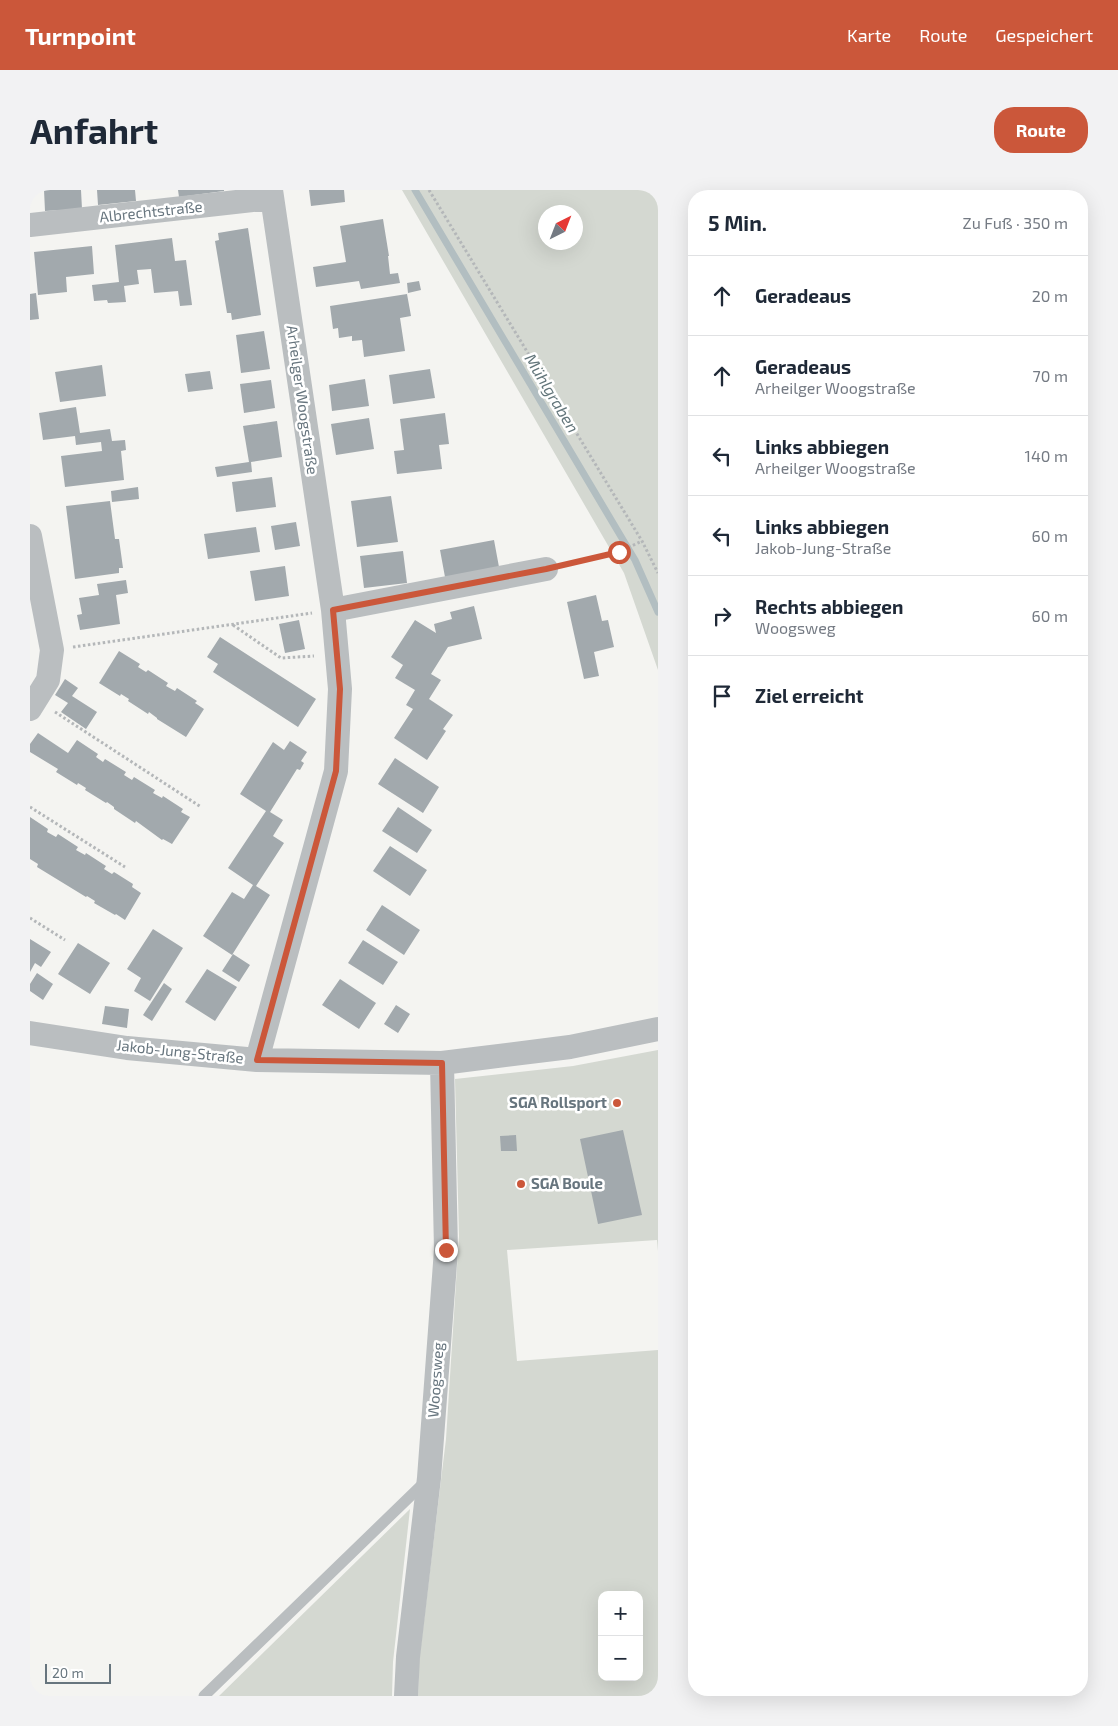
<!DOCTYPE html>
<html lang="de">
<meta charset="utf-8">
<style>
body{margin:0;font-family:"Exo 2",sans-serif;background:#f2f2f3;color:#1f2937}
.controls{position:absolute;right:15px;bottom:15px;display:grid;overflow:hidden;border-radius:10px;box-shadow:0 5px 20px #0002}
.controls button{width:45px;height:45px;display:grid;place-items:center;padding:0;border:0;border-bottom:1px solid #e0e1e3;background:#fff;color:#1f2937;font:25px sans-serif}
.compass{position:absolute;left:508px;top:15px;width:45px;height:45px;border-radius:50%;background:#fff;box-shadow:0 5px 20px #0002;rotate:42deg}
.scale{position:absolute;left:15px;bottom:12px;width:66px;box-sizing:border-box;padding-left:5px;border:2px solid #67757e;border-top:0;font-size:14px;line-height:18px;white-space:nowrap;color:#67757e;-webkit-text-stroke:4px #fff;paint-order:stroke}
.stop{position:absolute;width:15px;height:15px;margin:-11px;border:4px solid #cb573a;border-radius:50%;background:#fff}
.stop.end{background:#cb573a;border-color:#fff;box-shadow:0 1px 5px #0008}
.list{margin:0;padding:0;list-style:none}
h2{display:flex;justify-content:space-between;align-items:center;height:65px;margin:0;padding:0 20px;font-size:21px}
h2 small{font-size:16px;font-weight:400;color:#747a83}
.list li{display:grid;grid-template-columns:32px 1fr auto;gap:15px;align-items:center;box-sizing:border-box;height:80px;padding:0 20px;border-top:1px solid #e0e1e3}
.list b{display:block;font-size:19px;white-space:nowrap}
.list p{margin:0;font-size:16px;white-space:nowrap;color:#747a83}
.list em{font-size:16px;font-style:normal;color:#747a83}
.icon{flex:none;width:28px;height:28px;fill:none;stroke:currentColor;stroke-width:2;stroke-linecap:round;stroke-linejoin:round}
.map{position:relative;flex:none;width:628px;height:1506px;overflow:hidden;border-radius:20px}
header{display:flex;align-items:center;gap:30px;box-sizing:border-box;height:70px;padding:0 25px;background:#cb573a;color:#fff}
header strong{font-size:24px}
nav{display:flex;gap:28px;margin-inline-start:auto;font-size:18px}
.intro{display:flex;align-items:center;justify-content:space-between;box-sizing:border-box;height:120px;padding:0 30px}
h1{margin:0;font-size:35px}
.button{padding:12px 22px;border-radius:20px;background:#cb573a;color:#fff;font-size:18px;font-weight:700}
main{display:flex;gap:30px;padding:0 30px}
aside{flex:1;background:#fff;border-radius:20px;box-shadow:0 5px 20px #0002}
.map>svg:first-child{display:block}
.green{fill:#d4d8d1;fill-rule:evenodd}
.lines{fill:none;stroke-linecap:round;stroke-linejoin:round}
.stream{stroke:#b2bec1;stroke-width:7}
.building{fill:#a2a9ad}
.path{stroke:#b4b7b9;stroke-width:3;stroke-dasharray:2.5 2.5;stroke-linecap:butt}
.lane{stroke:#babec0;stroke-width:11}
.street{stroke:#babec0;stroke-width:24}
.route{stroke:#cb573a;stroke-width:6}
.poi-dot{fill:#cb573a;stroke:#fff;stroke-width:2}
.labels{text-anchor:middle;stroke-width:5;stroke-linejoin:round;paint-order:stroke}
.street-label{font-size:15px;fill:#67757e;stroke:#fff}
.poi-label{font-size:15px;font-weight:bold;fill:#67757e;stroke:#fff;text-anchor:end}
.water-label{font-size:16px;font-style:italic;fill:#63767b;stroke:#fff}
</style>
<header>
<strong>Turnpoint</strong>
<nav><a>Karte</a><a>Route</a><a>Gespeichert</a></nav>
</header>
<div class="intro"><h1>Anfahrt</h1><a class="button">Route</a></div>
<main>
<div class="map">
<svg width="628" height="1506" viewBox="0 0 628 1506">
<rect width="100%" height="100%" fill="#f4f4f1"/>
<path class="green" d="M372 0H628V480L594 383ZM516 22H546V52H516Z
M628 860V1061L627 1050 477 1060 487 1171 628 1160V1506H388L389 1471 416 1249 429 1046 425 889 543 876ZM572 1405H609V1487H572Z
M380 1319 363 1472 362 1506H189Z"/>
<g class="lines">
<path class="stream" d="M385 0 605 370 628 422"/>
</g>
<path class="building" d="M14 0H51L52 19 15 21Z
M67 0H105L106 11 68 15Z
M148 0H194V1L149 7Z
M279 0H314L315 12 281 16Z
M353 29 359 66H358L360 84 368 83 370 93 331 99 329 91 286 97 283 77 316 72 310 36Z
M218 38 231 125 202 130 201 123H197L185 51 189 50 188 43Z
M142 48 145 71 156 70 162 115 150 116 148 101 124 103 121 79 107 80 109 94 94 96 96 112 78 113 77 110 64 111 62 95 89 92 85 55Z
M62 56 64 84 36 87 37 102 8 105 4 62Z
M389 91 391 100 378 103 377 93Z
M6 103 9 129 0 130V104Z
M377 104 381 126 370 128 375 161 334 167 332 150 322 151V146L309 148 308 138 303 139 300 116Z
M234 141 240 179 211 183 206 145Z
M72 175 76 206 30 212 25 182Z
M400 179 405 208 363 214 359 185Z
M180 181 183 199 158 202 155 184Z
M335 189 339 216 302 221 299 195Z
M241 190 245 218 214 223 210 194Z
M46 217 50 243 80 239 82 251 95 250 96 260 91 261 94 290 35 297 31 266 72 261 71 252 46 255 45 246 13 250 9 223Z
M415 223 419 254 409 255 412 279 367 284 364 261 374 260 370 229Z
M339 228 344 259 306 265 301 234Z
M247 231 252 267 221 272 222 282 187 287 185 277 219 272 213 236Z
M242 287 246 317 206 322 202 292Z
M108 297 109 309 82 312 81 301Z
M361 306 368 352 327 357 321 311Z
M80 311 85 349H89L93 378H89V383L45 389 36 316Z
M266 332 270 356 245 360 241 336Z
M226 337 230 362 178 369 174 344Z
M464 350 469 377 415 387 410 360Z
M373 361 377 393 334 398 330 366Z
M255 376 259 406 225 411 220 381Z
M96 390 98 403 86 405 90 434 50 440 47 425 52 424 49 408 69 405 67 394Z
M566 405 572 431 578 430 584 457 564 462 569 486 554 489 537 412Z
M444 416 452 449 418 457 401 484 411 490 399 509 423 525 413 539 416 541 397 570 364 548 383 519 376 515 385 500 365 488 373 475 361 467 385 430 406 443 404 434 422 429 420 422Z
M269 430 275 459 255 463 249 434Z
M190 447 286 509 268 537 183 482 188 474 177 467Z
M89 461 110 474 108 477 116 482 118 480 138 493 136 496 145 501 147 498 167 511 165 513 174 519 156 547 127 529V528L119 522 118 524 98 511 99 509 91 504 90 506 69 493Z
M35 489 48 498 42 506 67 522 56 539 31 522 38 513 25 505Z
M8 543 38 563 47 550 68 564 66 567 73 572 75 569 96 582 94 585 102 590 104 587 125 600 123 603 132 608 133 606 153 619 151 622 160 627 142 654 133 649 132 650 106 631 105 633 84 619V617L77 612 76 613 55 600 56 598 48 593 47 595 26 582 28 579 0 562V554Z
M260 551 277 562 271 571 274 573 270 580 267 579 240 622 253 630 243 646 254 653 226 696 240 705 202 765 173 746 202 702 214 709 223 695 198 678 236 621 210 604 243 552 254 560Z
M365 568 409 597 393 623 348 594Z
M368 617 402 640 387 663 352 641Z
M0 627 18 639 17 642 26 647 28 644 48 657 46 660 55 665 56 663 76 676 74 679 82 684 84 682 103 694 102 697 111 703 95 730 86 724 85 725 64 713 65 711 57 706 56 707 7 677 8 674 0 669Z
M360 656 397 680 380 706 343 681Z
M352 715 390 740 374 765 336 740Z
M123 739 153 758 120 811 104 801 111 788 97 779Z
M0 749 21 762 11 777 5 773 0 782Z
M333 750 368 772 353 795 318 773Z
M48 753 80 773 60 804 28 784Z
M203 764 220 775 209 792 192 781Z
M177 779 207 797 185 831 155 812Z
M7 783 23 794 13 810 0 801V794Z
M310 789 346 813 329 839 292 815Z
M134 793 142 799 122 831 113 825Z
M366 815 380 824 368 843 354 834Z
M75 816 99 819 97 838 72 834Z
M593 940 612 1025 568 1034 550 949Z
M486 945 487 961H471L470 946Z"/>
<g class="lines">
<path class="path" d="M399 0 612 351 628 383
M536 375 589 362 612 351
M203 435 251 468 284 466
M43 457 282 423
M25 522 171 617
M0 617 95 677
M0 728 35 750"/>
<path class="lane" d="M174 1506 397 1290"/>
<path class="street" d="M0 35 242 8
M0 346 22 460 18 490 0 519
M303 420 516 379
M0 843 97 858 227 870 412 873 540 857 628 839
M227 870 306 581 310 499 303 420 241 0
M376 1506 378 1467 399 1288 416 1060 412 873"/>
</g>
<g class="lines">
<path class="route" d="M416 1060 412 873 227 870 306 581 310 499 303 420 516 379 589 362"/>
</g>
<g class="poi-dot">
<circle cx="587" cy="913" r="5"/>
<circle cx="491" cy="994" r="5"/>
</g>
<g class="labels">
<g class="street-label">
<text transform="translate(121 22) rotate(-6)" y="5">Albrechtstraße</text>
<text transform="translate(272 210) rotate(82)" y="5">Arheilger Woogstraße</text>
<text transform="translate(150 862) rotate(6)" y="5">Jakob-Jung-Straße</text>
<text transform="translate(406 1190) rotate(-86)" y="5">Woogsweg</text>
</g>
<g class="poi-label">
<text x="577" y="918">SGA Rollsport</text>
<text x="501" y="999" text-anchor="start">SGA Boule</text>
</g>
<g class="water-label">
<text transform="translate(522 203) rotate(59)" y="6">Mühlgraben</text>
</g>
</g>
</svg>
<div class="controls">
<button>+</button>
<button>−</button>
</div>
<svg class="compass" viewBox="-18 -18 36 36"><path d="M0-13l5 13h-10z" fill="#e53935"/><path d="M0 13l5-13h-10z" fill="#747a83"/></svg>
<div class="scale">20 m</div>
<div class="stop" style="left:589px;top:362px"></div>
<div class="stop end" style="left:416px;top:1060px"></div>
</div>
<aside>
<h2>5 Min.<small>Zu Fuß · 350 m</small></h2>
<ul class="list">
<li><svg class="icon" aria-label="ahead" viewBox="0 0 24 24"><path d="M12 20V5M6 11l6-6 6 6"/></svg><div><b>Geradeaus</b></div><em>20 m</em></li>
<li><svg class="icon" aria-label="ahead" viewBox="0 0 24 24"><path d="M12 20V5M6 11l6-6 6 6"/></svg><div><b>Geradeaus</b><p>Arheilger Woogstraße</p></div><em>70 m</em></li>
<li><svg class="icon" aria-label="left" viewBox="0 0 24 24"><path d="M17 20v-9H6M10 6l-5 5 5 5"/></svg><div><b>Links abbiegen</b><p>Arheilger Woogstraße</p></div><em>140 m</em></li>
<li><svg class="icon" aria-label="left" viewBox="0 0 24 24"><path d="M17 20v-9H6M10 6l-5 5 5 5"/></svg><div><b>Links abbiegen</b><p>Jakob-Jung-Straße</p></div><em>60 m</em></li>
<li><svg class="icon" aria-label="right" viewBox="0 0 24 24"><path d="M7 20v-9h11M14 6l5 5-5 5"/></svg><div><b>Rechts abbiegen</b><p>Woogsweg</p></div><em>60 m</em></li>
<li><svg class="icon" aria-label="arrive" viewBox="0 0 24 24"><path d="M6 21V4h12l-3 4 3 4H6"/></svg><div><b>Ziel erreicht</b></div></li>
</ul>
</aside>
</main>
